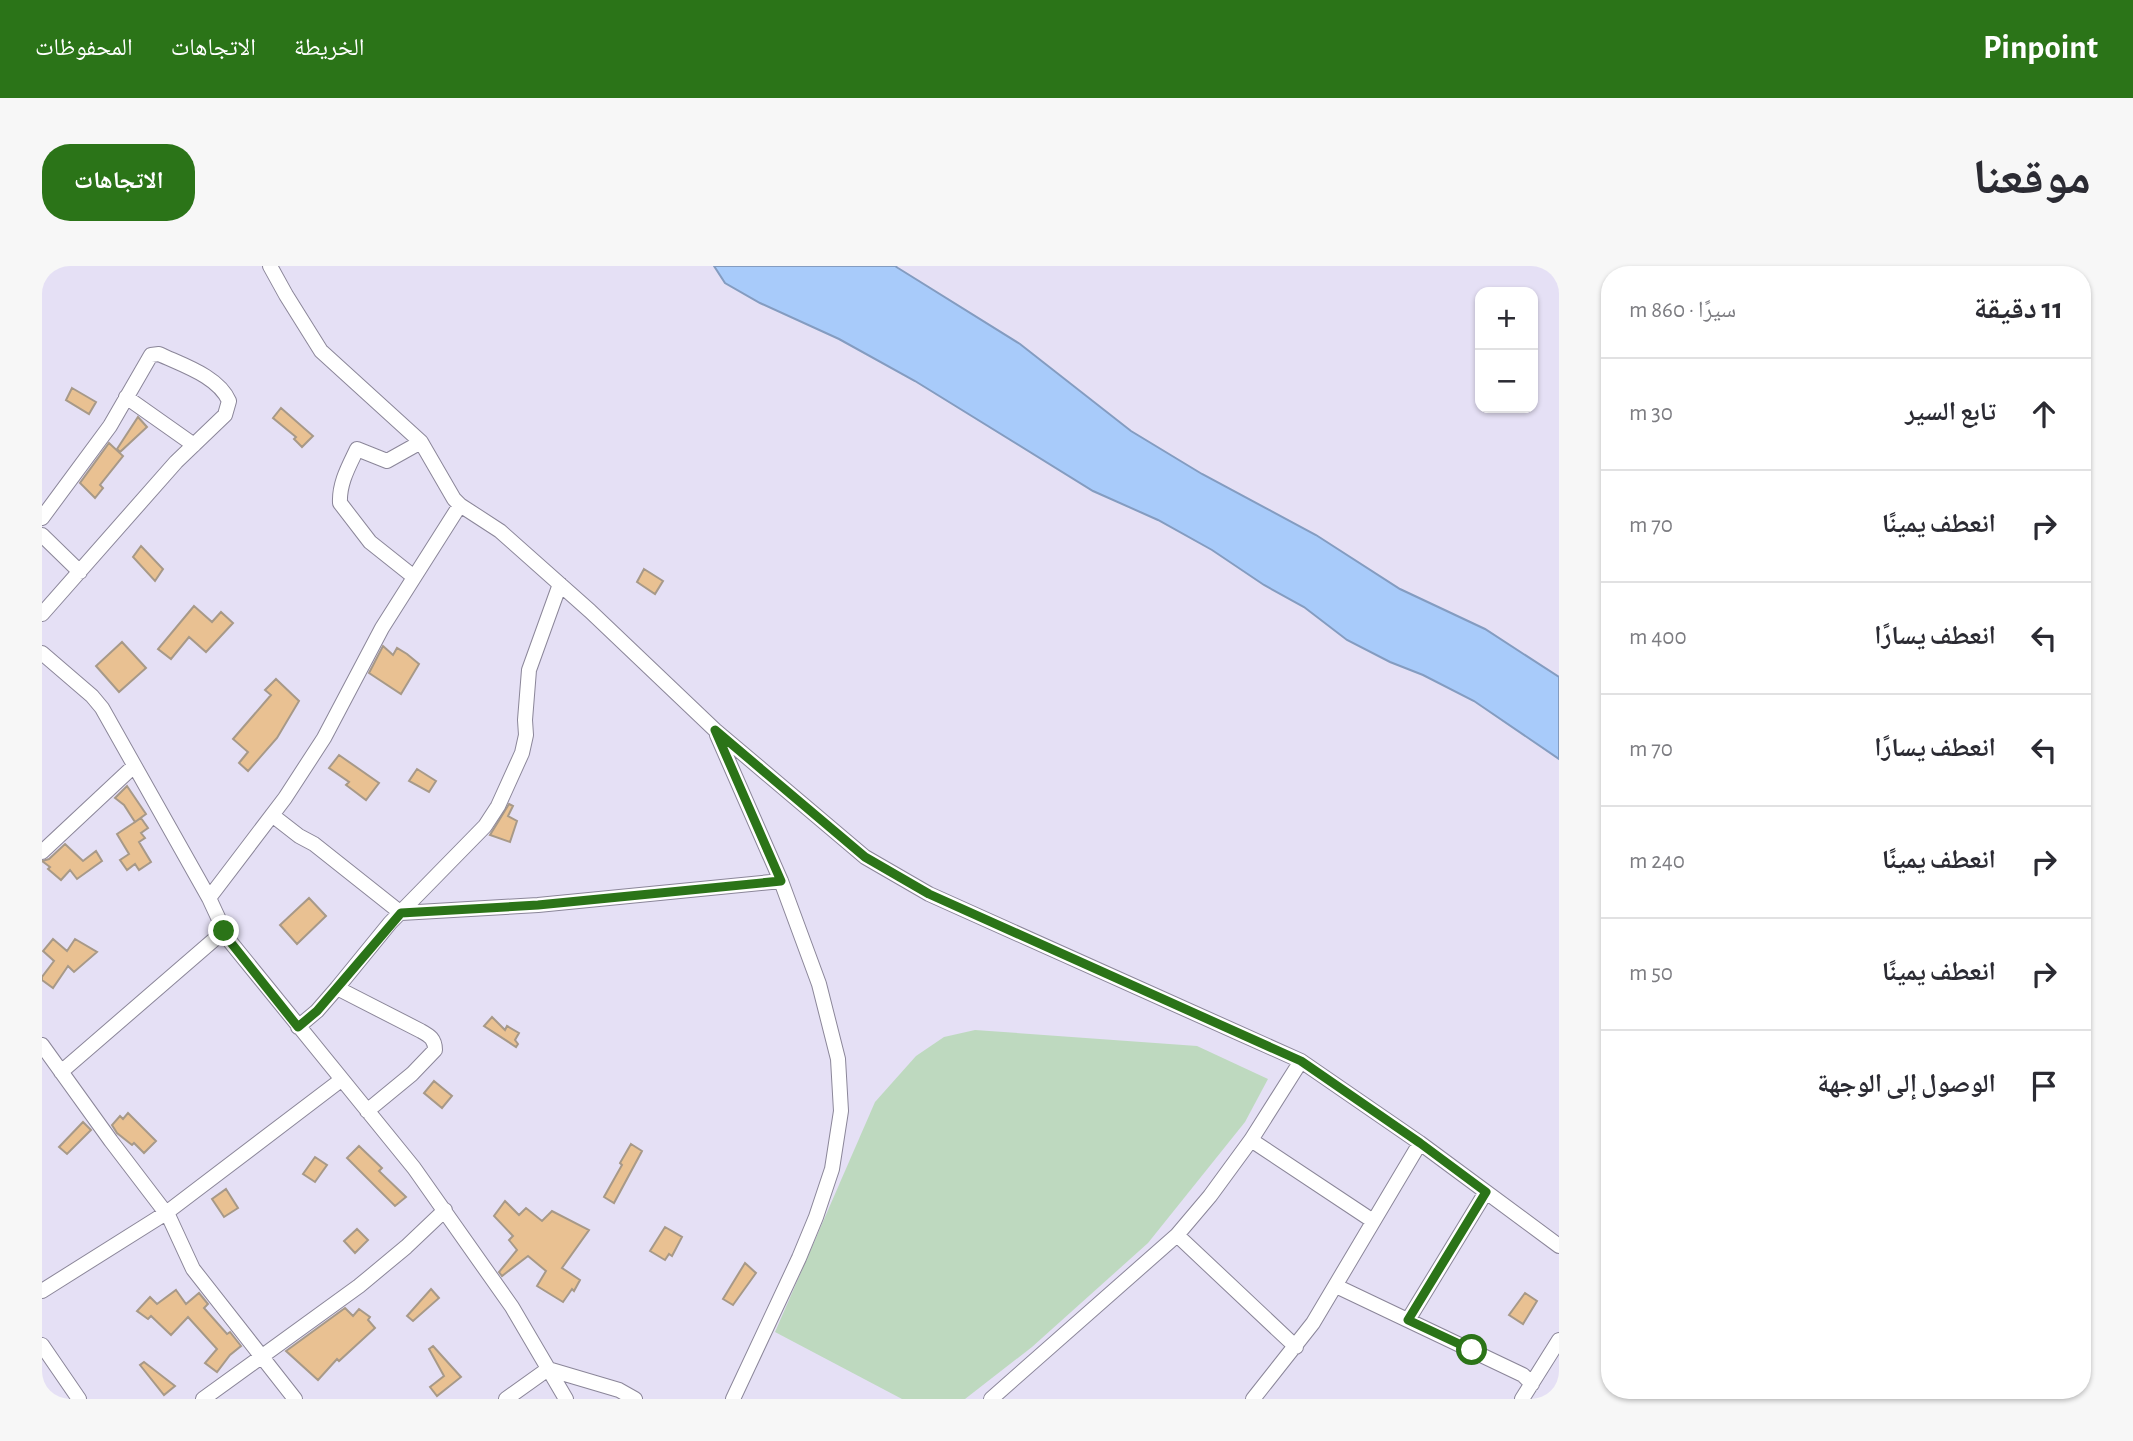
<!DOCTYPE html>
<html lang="ar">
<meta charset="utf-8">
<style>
body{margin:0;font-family:"Alegreya Sans","Noto Naskh Arabic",sans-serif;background:#f7f7f7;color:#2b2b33;direction:rtl}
.controls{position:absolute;right:21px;top:21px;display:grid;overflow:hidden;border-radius:14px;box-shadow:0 2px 5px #0004}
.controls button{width:63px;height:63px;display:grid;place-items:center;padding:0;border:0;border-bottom:2px solid #e1e1e2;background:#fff;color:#2b2b33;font:35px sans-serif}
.stop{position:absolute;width:21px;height:21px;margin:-16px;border:5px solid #2b7418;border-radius:50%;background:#fff}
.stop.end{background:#2b7418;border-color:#fff;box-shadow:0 2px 7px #0008}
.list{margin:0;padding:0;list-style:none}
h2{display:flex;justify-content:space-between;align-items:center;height:91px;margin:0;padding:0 28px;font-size:30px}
h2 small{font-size:23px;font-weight:400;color:#7c7c81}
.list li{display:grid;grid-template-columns:46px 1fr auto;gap:21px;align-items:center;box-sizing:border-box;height:112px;padding:0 28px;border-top:2px solid #e1e1e2}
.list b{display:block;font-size:26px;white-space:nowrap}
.list em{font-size:23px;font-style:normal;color:#7c7c81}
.icon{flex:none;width:38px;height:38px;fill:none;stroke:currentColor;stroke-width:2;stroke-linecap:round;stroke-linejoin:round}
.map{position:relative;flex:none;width:1517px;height:1133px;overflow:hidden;direction:ltr;border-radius:28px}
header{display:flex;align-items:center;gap:42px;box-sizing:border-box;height:98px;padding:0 35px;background:#2b7418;color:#fff}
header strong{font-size:33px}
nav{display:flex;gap:38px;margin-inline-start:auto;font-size:24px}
.intro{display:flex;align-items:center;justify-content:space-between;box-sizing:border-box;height:168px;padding:0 42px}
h1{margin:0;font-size:49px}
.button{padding:18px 32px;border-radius:28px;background:#2b7418;color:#fff;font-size:24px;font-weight:700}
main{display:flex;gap:42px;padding:0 42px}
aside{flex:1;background:#fff;border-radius:28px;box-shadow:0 2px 5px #0004}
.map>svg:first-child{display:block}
.green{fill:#bed9bf}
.water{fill:#a8cbfa;stroke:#849cc0;stroke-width:2}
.building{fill:#e9c192;stroke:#a79988;stroke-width:2}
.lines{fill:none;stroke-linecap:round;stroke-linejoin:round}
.minor-casing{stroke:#8b8699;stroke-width:16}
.minor{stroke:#fff;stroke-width:14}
.route{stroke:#2b7418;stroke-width:9}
</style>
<header>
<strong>Pinpoint</strong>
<nav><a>الخريطة</a><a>الاتجاهات</a><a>المحفوظات</a></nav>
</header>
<div class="intro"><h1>موقعنا</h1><a class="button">الاتجاهات</a></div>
<main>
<aside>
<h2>11 دقيقة<small>سيرًا · 860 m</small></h2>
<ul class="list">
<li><svg class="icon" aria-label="ahead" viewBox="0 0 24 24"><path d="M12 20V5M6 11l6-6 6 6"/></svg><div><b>تابع السير</b></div><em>30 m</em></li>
<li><svg class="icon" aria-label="right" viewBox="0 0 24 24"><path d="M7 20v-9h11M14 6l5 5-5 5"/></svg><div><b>انعطف يمينًا</b></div><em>70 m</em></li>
<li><svg class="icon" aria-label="left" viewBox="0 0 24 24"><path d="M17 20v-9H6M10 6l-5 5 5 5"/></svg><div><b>انعطف يسارًا</b></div><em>400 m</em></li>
<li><svg class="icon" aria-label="left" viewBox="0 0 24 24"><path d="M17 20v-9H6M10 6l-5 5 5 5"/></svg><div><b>انعطف يسارًا</b></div><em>70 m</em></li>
<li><svg class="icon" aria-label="right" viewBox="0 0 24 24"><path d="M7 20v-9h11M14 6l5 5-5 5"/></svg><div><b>انعطف يمينًا</b></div><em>240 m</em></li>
<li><svg class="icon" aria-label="right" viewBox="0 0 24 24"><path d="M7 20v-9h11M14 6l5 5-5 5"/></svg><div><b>انعطف يمينًا</b></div><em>50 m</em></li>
<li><svg class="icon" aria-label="arrive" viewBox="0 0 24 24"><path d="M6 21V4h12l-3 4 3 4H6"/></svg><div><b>الوصول إلى الوجهة</b></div></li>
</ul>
</aside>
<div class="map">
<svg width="1517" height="1133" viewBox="0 0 1517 1133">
<rect width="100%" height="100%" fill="#e5e0f5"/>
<path class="green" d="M933 764 1155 780 1226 813 1203 856 1106 977 990 1081 923 1133H860L733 1066 833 836 874 790 902 771Z"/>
<path class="water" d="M672 0H853L856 2 978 78 1089 165 1160 208 1274 269 1358 323 1443 363 1517 411V493L1432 435 1381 409 1348 396 1305 374 1262 341 1222 319 1170 284 1116 254 1051 225 873 115 797 73 718 37 683 17Z"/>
<path class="building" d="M30 122 54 136 47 148 24 134Z
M239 142 271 170 260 181 252 173 254 171 231 152Z
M96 151 105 161 78 186 75 183Z
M67 177 81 190 58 219 61 222 53 232 38 217Z
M99 280 121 303 113 315 91 291Z
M602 303 621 315 613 328 595 316Z
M152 340 170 356 179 346 191 357 164 386 147 371 129 393 116 383Z
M80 376 104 402 77 426 54 400Z
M341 380 351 389 355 382 365 388 377 398 359 428 327 407Z
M234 413 257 435 235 472 206 505 197 497 206 486 191 473 229 429 223 424Z
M297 489 337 517 324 534 304 519 307 516 287 502Z
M375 503 394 515 387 526 367 515Z
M85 520 104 548 93 556 82 539 73 532Z
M467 538 471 540 466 550 475 555 468 576 448 569Z
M99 552 106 562 99 567 103 572 97 576 109 596 97 604 93 598 85 604 78 594 87 588 75 568Z
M23 578 41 595 54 585 60 595 35 613 28 604 19 614 6 603 8 601 0 595 7 593Z
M267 632 284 650 255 678 238 659Z
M11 673 25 685 33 673 55 686 32 706 26 700 11 722 0 714V711L12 695 1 685Z
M450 751 463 764 465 760 477 767 473 774 476 778 474 781 442 760Z
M392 815 410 830 400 842 382 827Z
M86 847 114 875 102 887 92 877 90 879 75 867 70 859 78 850 81 853Z
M41 856 49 864 25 888 17 881Z
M589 878 600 885 572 937 562 931 580 899 578 897Z
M317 880 340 902 337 905 364 931 353 940 305 892Z
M273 891 285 899 273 916 261 908Z
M184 923 196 942 182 951 170 933Z
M463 935 477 949 484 942 500 955 510 945 547 964 520 1002 538 1014 532 1025 530 1023 521 1036 495 1020 504 1005 486 990 460 1010 457 1006 475 984 467 974 471 970 452 950Z
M623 961 640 971 630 990 627 988 623 994 608 985Z
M315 963 326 974 313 987 302 975Z
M703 997 714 1007 691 1039 681 1033Z
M389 1023 397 1032 371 1055 365 1050Z
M134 1024 144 1038 157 1027 166 1038 162 1042 185 1068 188 1066 199 1080 188 1089 175 1106 163 1097 175 1083 146 1051 129 1069 109 1050 106 1053 95 1045 108 1031 115 1038Z
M1483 1027 1495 1035 1481 1058 1467 1049Z
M303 1042 311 1050 317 1043 328 1051 326 1054 333 1062 297 1095 295 1093 276 1114 244 1085Z
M391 1080 419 1111 395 1130 388 1121 402 1110 387 1083Z
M102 1096 133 1120 122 1129 98 1099Z"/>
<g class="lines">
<defs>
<path id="minor" d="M228 0 244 29 279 85 379 176 412 233 418 239 458 265 548 345 673 464 823 591 887 628 1259 795 1378 877 1517 980
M84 131 152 179
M0 252 68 160 109 89 117 88C140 99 176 110 187 135L183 149 134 196 0 348
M0 269 38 306
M372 311 328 276 298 237C297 217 307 200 315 183L345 195 379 176
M0 387 50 430 60 442 167 632 186 673 372 902 470 1041 524 1133
M675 469 739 615 777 718 796 793 799 845 790 903 774 951 757 992 691 1133
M230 549 257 570 272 578 359 647 496 639 739 615
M0 586 92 500
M167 632 243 532 282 472 340 362 418 239
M295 722 379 765C388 770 393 773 393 784L370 808 325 845
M256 761 275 745 295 722 348 657 443 560 456 540 480 487 484 469 483 454 487 404 518 318
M0 779 69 875 127 951 151 1003 253 1133
M19 806 182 665
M1209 874 1331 955
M1135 969 1254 1081
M1294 1020 1481 1109 1490 1118
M0 1025 124 947 299 814
M1366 1054 1444 926
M0 1079 37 1133
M161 1133 317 1020 364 981 403 944
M464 1133 506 1103 577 1124 593 1133
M949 1133 1135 969 1168 930 1209 874 1259 795
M1211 1133 1271 1057 1378 877
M1480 1133 1517 1074"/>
</defs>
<use href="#minor" class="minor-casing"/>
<use href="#minor" class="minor"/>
</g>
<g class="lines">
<path class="route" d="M182 665 186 673 256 761 275 745 359 647 496 639 739 615 673 464 823 591 887 628 1259 795 1378 877 1444 926 1366 1054 1430 1084"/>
</g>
</svg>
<div class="controls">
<button>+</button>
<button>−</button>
</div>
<div class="stop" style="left:1430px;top:1084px"></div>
<div class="stop end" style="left:182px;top:665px"></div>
</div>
</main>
